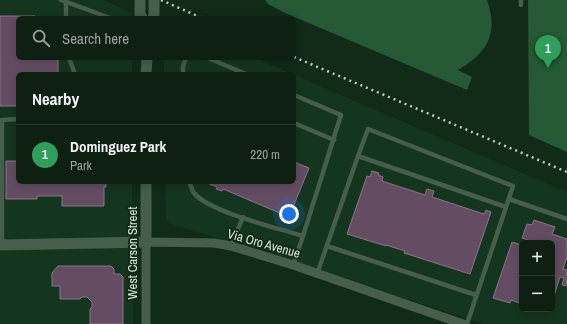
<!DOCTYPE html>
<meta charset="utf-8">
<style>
body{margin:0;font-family:"Archivo Narrow",sans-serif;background:#16281b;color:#f1f3f6}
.controls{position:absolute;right:12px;bottom:12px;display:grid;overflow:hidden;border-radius:6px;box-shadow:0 2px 10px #0003}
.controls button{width:36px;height:36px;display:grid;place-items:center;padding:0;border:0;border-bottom:1px solid #2d3e32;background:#0d2012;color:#f1f3f6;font:20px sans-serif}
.you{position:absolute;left:289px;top:214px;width:14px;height:14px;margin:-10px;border:3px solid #fff;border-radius:50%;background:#1a73e8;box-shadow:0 0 0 6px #1a73e833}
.badge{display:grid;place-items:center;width:26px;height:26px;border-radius:50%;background:#f389f1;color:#fff;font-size:13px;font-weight:700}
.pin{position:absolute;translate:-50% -33px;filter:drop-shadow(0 1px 2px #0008)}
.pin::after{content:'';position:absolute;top:21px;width:14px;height:12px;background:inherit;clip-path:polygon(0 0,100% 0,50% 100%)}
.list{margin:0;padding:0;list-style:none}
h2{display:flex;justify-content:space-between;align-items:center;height:52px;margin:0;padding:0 16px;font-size:17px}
h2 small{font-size:13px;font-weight:400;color:#9aa39f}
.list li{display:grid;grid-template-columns:26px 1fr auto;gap:12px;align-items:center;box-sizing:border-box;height:60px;padding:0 16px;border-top:1px solid #2d3e32}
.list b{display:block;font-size:15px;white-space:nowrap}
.list p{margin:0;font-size:13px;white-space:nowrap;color:#9aa39f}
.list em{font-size:13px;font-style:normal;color:#9aa39f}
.icon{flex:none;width:22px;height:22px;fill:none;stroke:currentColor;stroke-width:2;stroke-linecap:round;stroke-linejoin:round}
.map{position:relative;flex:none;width:567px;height:324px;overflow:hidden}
.search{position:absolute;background:#0d2012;box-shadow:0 2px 10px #0003;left:16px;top:16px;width:280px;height:44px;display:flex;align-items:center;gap:10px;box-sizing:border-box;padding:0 14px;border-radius:6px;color:#9aa39f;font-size:15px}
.panel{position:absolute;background:#0d2012;box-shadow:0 2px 10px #0003;left:16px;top:72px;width:280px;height:112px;border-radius:6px}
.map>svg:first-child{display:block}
.built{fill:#15361e;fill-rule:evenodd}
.green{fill:#265935}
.building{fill:#644d63;stroke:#8c738b}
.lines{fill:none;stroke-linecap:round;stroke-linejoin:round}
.service{stroke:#465e4b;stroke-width:4.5}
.minor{stroke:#465e4b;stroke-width:9}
.tertiary{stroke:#465e4b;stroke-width:11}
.rail{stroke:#bccdbf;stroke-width:2.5;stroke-dasharray:2 4;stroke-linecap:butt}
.labels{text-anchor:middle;stroke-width:4;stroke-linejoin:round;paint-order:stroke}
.street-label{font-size:13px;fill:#d5e5d8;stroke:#112b18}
</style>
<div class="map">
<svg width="567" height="324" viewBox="0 0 567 324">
<rect width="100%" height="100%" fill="#112b18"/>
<path class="built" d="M0 0H103L131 12V18H18V58H132V74H18V182H132L133 324H0Z
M164 58H255L292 74H164Z
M294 75 567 192V324H484L179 226H175L166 220V182H294ZM522 243H552V309H522Z"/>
<path class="green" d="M265 0H487C499 34 487 53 458 70L472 77 467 90 285 13 268 4Z
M528 0H567V152L529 135Z"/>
<path class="building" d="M0 16H35V18H18V58H58V74H18V106H0Z
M6 161H18V182H106V187H104V206H62V196H37V199H6Z
M294 162 309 168 289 217 223 189 222 191 216 189 217 187 205 182H294Z
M372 171 379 173 378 175 383 177 382 181 425 195 427 189 434 191 432 197 484 214 486 210 491 212 470 274 404 253 405 251 386 245V246L347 234 367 176 370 177Z
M534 220 555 227 552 234 567 239V257L563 269 567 270V286L562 285 564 278 560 277 552 302V243H530V241L522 238 527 224 532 225Z
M512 242 522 245V304L511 300 510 303 493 298Z
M58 266H111L114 269V274H120L123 277V324H90V309L92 307V302L87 297H82L80 299H60V286H52V273Z"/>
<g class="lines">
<path class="service" d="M61 0 110 18
M521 0V5
M66 2V18
M69 58 75 74
M208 58 246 74
M183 74V66L186 58
M294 123 334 140
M358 156 368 129 513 186 506 207
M189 182C191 185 192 191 194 193 209 212 278 228 303 236L341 115 294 95
M509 199 567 219
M2 245V120L18 119
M231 246 243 217
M327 246 476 295
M293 265 303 236
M317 274 358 156 506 207 467 324"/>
<path class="minor" d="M146 324V242L214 243 231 246 293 265 463 324"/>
<path class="tertiary" d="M140 0V14L142 18
M153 18 154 14V0
M146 74 147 58
M0 245 146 242V182"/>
<path class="rail" d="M161 0 202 18
M294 57 567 172"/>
</g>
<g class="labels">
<g class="street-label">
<text transform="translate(264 243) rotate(16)" y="5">Via Oro Avenue</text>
<text transform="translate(132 253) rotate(-90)" y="5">West Carson Street</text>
</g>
</g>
</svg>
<div class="controls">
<button>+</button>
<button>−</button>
</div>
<div class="you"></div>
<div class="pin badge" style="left:548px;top:68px;background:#2e9e5b">1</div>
<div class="search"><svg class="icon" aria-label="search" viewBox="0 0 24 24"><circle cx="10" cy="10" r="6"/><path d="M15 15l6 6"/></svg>Search here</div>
<section class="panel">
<h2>Nearby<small></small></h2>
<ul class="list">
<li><span class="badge" style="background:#2e9e5b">1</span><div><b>Dominguez Park</b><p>Park</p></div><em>220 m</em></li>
</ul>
</section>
</div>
